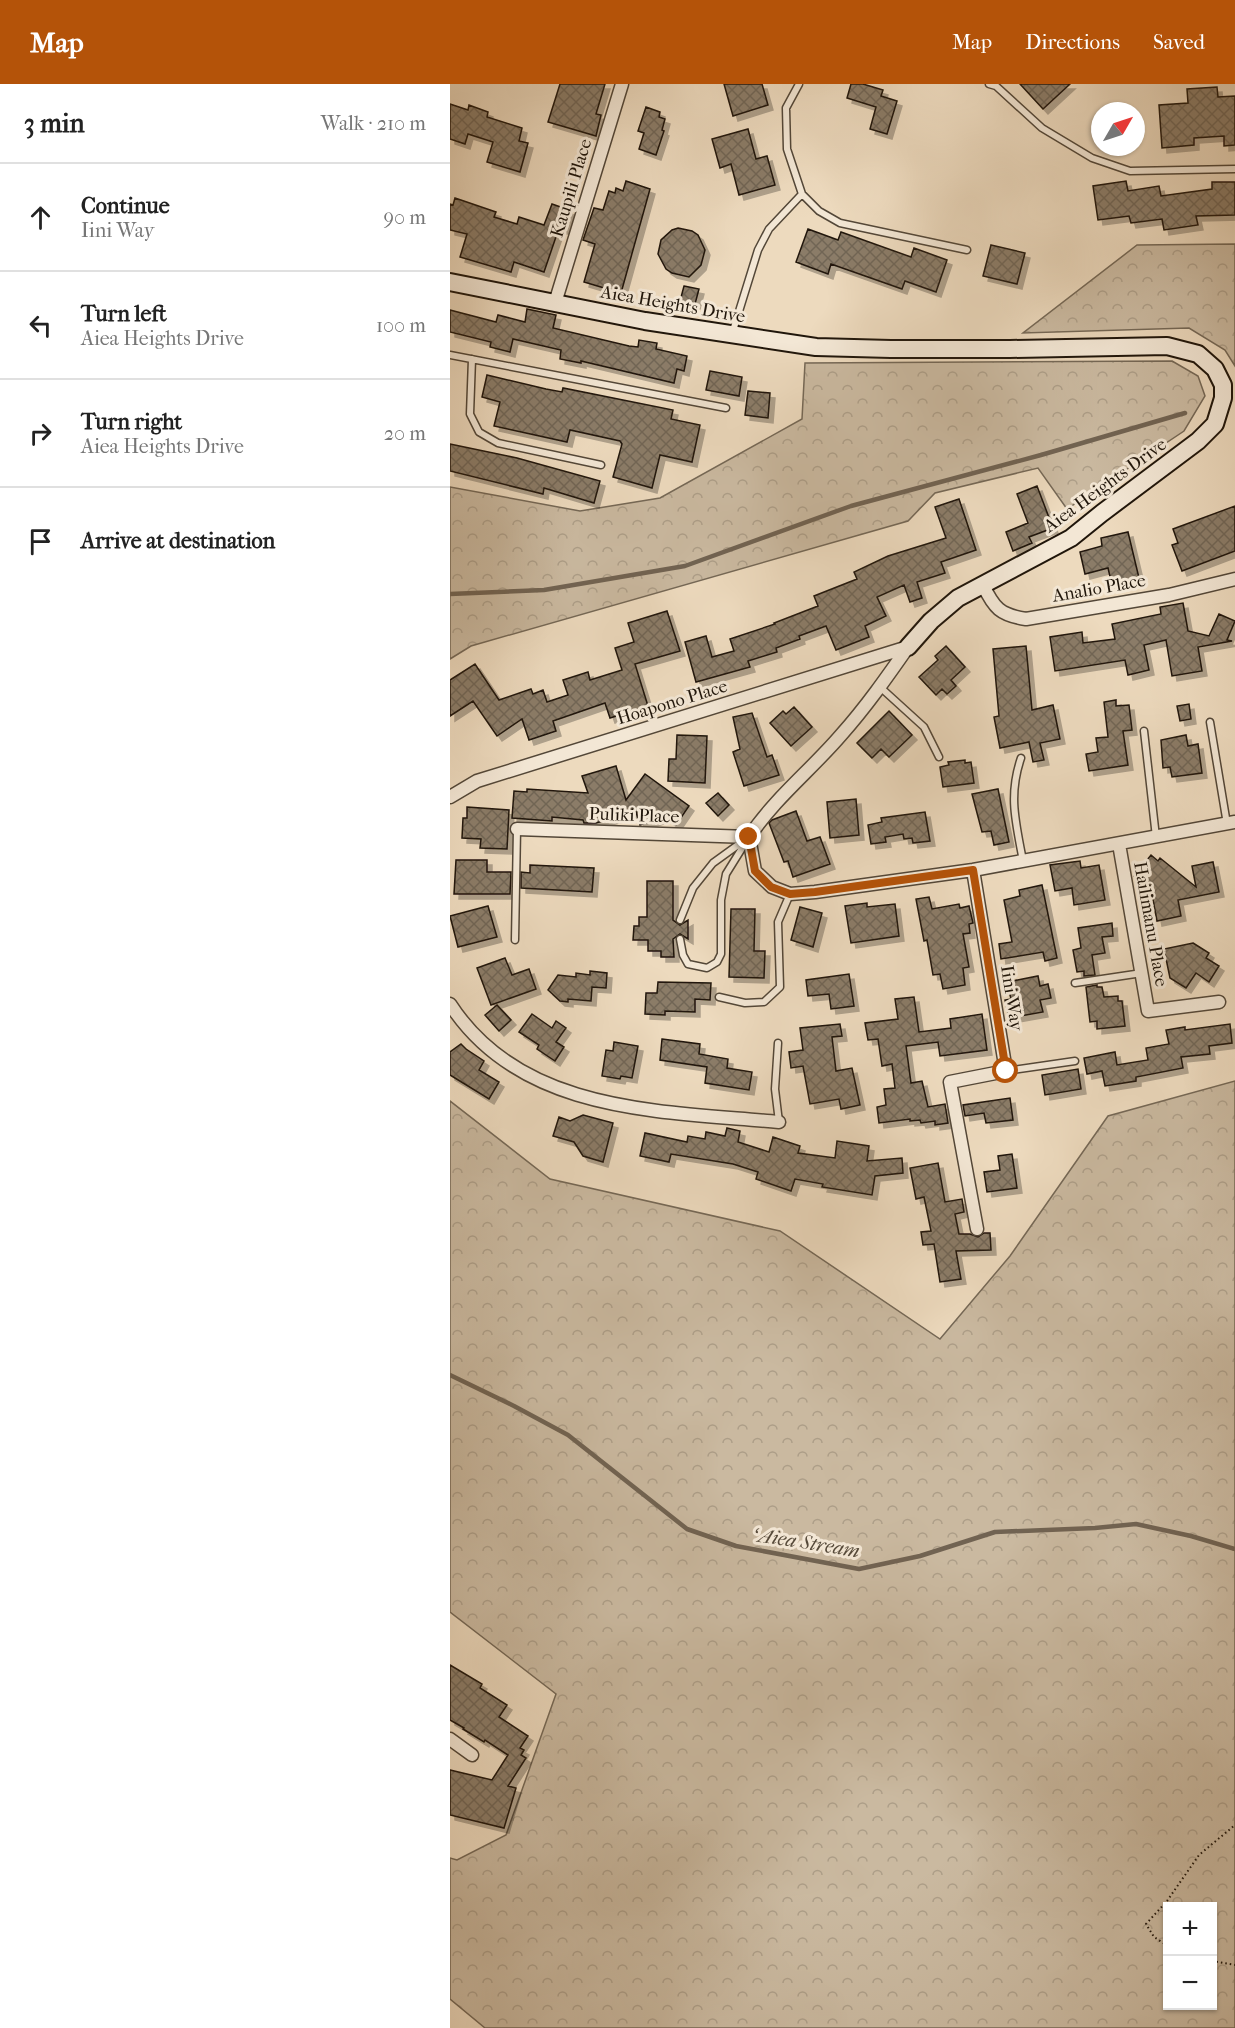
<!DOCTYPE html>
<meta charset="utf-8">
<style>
body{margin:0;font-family:"IM FELL French Canon",serif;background:#f2f2f2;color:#222}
.controls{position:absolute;right:18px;bottom:18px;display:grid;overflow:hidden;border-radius:0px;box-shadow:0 2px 4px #0004}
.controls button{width:54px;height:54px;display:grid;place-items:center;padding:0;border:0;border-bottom:2px solid #e0e0e0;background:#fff;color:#222;font:30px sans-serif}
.compass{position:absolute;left:641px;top:18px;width:54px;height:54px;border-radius:50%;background:#fff;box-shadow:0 2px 4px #0004;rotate:51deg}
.stop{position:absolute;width:18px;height:18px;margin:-14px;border:4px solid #b45309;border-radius:50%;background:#fff}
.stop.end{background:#b45309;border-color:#fff;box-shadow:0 2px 6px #0008}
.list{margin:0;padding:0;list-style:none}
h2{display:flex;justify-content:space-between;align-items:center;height:78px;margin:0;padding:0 24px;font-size:26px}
h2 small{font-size:20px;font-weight:400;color:#767676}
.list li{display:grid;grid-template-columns:39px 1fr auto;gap:18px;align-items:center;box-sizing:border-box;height:108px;padding:0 24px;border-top:2px solid #e0e0e0}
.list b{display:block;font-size:22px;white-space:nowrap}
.list p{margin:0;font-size:20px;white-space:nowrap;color:#767676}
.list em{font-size:20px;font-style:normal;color:#767676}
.icon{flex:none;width:33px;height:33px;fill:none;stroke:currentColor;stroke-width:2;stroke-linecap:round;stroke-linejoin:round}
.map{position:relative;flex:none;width:785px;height:1944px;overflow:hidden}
header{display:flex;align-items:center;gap:36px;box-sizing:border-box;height:84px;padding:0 30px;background:#b45309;color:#fff}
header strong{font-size:28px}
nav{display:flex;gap:33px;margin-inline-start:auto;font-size:21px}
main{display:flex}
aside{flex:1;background:#fff}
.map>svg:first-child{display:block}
.forest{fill:url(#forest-crowns);stroke:#756856;stroke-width:1.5;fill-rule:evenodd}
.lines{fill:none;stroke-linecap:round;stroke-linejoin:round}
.stream{stroke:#716352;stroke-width:4.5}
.building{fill:url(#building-cross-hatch);stroke:#20160b;stroke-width:1.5;filter:url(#shadow)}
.lane-casing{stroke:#534738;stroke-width:9}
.street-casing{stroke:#534738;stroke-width:15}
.secondary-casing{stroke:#20160b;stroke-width:20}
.path{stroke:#20160b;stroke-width:2;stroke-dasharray:1.5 3;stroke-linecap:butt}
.lane{stroke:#f3e7d5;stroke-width:6}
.street{stroke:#f3e7d5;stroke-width:12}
.secondary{stroke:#f3e7d5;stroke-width:16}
.route{stroke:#b45309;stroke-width:8}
.labels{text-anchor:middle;stroke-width:6;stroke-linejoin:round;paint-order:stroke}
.street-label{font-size:18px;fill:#20160b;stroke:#f3e7d5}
.water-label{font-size:20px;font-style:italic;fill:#564a3a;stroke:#f3e7d5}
</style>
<header>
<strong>Map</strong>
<nav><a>Map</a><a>Directions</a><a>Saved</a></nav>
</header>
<main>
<aside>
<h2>3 min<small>Walk · 210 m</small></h2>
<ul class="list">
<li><svg class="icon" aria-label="ahead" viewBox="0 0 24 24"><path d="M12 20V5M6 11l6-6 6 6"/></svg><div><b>Continue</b><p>Iini Way</p></div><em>90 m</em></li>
<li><svg class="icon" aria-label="left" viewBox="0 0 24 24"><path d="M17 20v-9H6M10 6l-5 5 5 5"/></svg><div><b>Turn left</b><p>Aiea Heights Drive</p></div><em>100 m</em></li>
<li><svg class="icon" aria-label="right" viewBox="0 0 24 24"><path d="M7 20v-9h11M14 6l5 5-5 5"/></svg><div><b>Turn right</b><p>Aiea Heights Drive</p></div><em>20 m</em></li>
<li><svg class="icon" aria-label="arrive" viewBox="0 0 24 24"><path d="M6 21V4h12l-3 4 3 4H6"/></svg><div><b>Arrive at destination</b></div></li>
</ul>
</aside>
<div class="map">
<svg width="785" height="1944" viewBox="0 0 785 1944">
<defs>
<pattern id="forest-crowns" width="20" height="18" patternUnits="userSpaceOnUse" patternTransform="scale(1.5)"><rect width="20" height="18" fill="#cab9a0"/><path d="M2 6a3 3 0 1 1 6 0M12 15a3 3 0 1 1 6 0" fill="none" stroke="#ad9e88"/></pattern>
<pattern id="building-cross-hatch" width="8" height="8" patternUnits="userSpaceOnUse" patternTransform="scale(1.5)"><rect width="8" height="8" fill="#8b7c68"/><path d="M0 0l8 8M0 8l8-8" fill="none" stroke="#716554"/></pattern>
<filter id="shadow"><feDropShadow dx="5" dy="5" stdDeviation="0" flood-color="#0004"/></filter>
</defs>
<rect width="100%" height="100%" fill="#eddabe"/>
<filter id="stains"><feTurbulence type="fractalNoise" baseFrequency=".00333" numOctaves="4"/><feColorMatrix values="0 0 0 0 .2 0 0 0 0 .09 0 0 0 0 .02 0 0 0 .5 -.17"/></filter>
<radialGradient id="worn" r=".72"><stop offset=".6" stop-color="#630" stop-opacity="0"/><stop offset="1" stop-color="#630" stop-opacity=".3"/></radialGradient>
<path class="forest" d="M785 160V282L775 266 739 244 573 249 687 161Z
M722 277 748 292 755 312 734 347 617 425 588 384 485 409 458 437 21 562 0 575V403L130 427 210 414 352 335 355 279Z
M785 997V1944H35L0 1915V1774L7 1776 56 1751 106 1610 0 1528V1017L100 1095 330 1147 490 1255 560 1172 658 1032ZM762 1822V1922H718V1822Z"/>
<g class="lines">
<path class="stream" d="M0 510 94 506 235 482 401 422 591 371 735 329
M0 1291 64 1322 118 1351 237 1445 286 1462 409 1485 470 1472 545 1448 645 1444 686 1440 741 1452 785 1465"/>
</g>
<path class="building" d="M110 0H155L146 30 151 31 146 52 98 38Z
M274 0H312L318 21 283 32Z
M401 0H413L433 6 431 12 447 17 437 50 420 45 426 23 397 14Z
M570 0H620L593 25Z
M767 3 768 13 785 12V61L774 62V52L744 54V61L712 64 709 21 738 19 737 5Z
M0 20 18 26 19 21 38 28 37 33 72 44 69 57 78 59 70 88 37 78 43 58 18 50 15 60 0 55Z
M196 23 210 28 209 33 215 35 212 46 214 47 206 71 189 65 194 49 188 47Z
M298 45 306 75 317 72 325 101 289 111 281 80 270 84 262 55Z
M176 97 200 105 171 209 134 198 145 160 133 156 144 124 153 126 159 107 165 109 166 104 173 107Z
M676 97 678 107 709 102 711 112 762 105V98H785V131L746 132 748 141 714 146 712 135 681 139 679 132 648 136 643 102Z
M5 114 46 128 44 133 67 140 69 133 94 141 102 120 119 126 113 145 109 144 94 188 64 178 61 188 10 173 17 150 0 146V120L3 121Z
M228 144 242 147 248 151 255 166 251 181 239 193 222 189 216 185 208 170 211 156 222 146Z
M358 145 388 156 391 148 461 173 464 164 497 176 486 208 455 197 452 205 381 180 378 190 346 178Z
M541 161 575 169 567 200 533 192Z
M234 202 249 205 245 220 230 217Z
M77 225 106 231 103 244 179 262 188 263 189 256 207 259 206 265 237 272 234 287 227 285 224 299 131 277V279L110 275 111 266 63 255 60 268 40 263 41 258 0 248V226L46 238 48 231 75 238Z
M260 287 292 293 289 312 256 306Z
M37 291 96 305 112 308 113 304 223 326 221 335 250 341 242 378 210 371 202 404 163 393 172 360 170 357 120 346 117 358 44 342 50 318 32 313Z
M298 307 320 309 318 334 295 331Z
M0 360 67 374 150 397 144 419 94 404 93 410 0 387Z
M587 402 603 444 579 453 582 459 563 467 556 448 578 439 567 410Z
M509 415 526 466 491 478 495 489 467 498 472 514 460 518 454 501 427 513 436 532 415 542 419 553 386 566 376 542 349 552 350 555 326 564 327 568 298 577 300 583 246 598 235 558 256 552 262 573 284 567 280 555 325 540 324 539 368 522 364 512 407 495 404 488 438 472 496 454 485 423Z
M785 422V467L732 487 722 461 728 459 723 445Z
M678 448 689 494 662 501 658 484 635 490 630 468 652 462 651 454Z
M733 519 738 547 759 552 769 530 785 537 777 556 782 557 748 563 752 587 722 592 716 556 694 561 699 586 678 591 675 576 605 587 600 553 632 548 633 559 665 555 662 540 711 530 710 523Z
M217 527 230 567 185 580 198 622 160 634 155 619 103 637 106 647 79 656 72 635 47 652 23 617 0 632V596L25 580 49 616 81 605 83 610 93 606 97 618 118 611 113 596 138 588 140 596 172 586 165 564 184 558 178 539Z
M496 562 515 583 501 596 506 602 497 610 492 605 486 611 469 593 488 576 485 572Z
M576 562 582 626 603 621 610 655 590 659 594 676 583 678 579 658 550 664 544 633 549 632 543 565Z
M666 616V622L679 621 682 646 673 647 678 681 639 687 636 670 648 668 646 654 658 653 654 618Z
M739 620 741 635 730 637 727 622Z
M344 623 362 643 341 662 320 639 333 627 336 630Z
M439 627 462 651 439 673 431 665 422 674 407 659Z
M302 629 317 673 322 671 329 691 294 702 283 668 290 665 283 633Z
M227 651 257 652 255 699 218 697 219 675H226Z
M736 651 738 662 748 660 752 689 722 693 720 683 713 684 711 656Z
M515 676V679L521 678 524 699 493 703 490 683 499 681 498 678Z
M166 682 176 716 195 690 239 722 226 741 215 733 190 741 186 728 146 739H134L133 736 102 733V737L62 734 64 707 77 708V705L138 709 132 692Z
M548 705 559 758 544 761 541 747 532 748 522 710Z
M268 709 279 721 268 732 256 719Z
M406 715 409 751 380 754 377 718Z
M17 723 59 726 57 765 30 764 31 755 12 754 13 734H17Z
M346 727 357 757 370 753 380 780 343 793 338 777 334 778 319 739 322 736Z
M475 728 480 757 463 759 462 754 454 755 453 750 435 753 436 758 421 760 418 741 432 738 431 734Z
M701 771 708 777 710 774 746 803 742 782 763 778 769 808 728 816 731 832 707 837 701 805 684 792Z
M6 776H37V788H61L60 810H4Z
M630 777 631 784 649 781 655 816 624 821 622 804 605 807 600 781Z
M80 781 144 784 142 808 71 804V788L80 789Z
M197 797H223V836L230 841 238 836V855L230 850 223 855 224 873H211V867H198V856H183L184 842H189V833H197Z
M592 801 607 874 595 877 593 868 551 875 549 860 562 858 554 816 570 812 569 806Z
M479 813 482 825 509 820 510 824 519 822 523 839 519 840 520 849 513 850 519 883 513 884 515 901 493 905 490 890 483 891 477 856 474 857 466 815Z
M417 819V823L445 820 449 852 401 859 395 822Z
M38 822 47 853 8 863 0 832Z
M350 823 372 829 363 863 341 856Z
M281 825H305L304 867H315L314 894 279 893Z
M662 839 663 852 652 853 655 869 642 871 645 891 634 892V887L627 888 623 866 631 864 628 844Z
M743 859 759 869 756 874 769 882 759 898 746 889 736 904 720 894 714 865Z
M55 874 62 891 79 885 86 905 41 921 27 884Z
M140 887 157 889 156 904 142 903 141 917 118 915V918L110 917 98 906 108 891 126 893V889L140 891Z
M399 890 404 922 381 925 379 910 358 912 356 896Z
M588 892 590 902 598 900 601 914 590 916 593 928 559 934 555 916 561 915 557 898Z
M208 898 261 899 260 916 245 915V928L215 927V931L195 930 196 909H207Z
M647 901V903H652L654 913 668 912V917H672L675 942 647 945V937L640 938 636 903Z
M464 913 469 948 501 944 500 935 532 930 537 966 490 972 488 958 456 962 461 999 472 997 478 1023 495 1020 498 1039 485 1041V1037L471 1039 470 1036 460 1037V1035L429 1039 427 1023 436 1021 434 1005 445 1004 442 980 432 982 428 955 418 956 415 939 448 935 445 915Z
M47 921 61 936 49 947 35 931Z
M82 930 102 944 106 937 116 944 106 958 114 963 105 977 87 965 89 961 69 948Z
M390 940 392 952 382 953 386 987 402 984 410 1021 391 1025 389 1015 360 1020 353 982 341 984 339 968 353 966 350 944Z
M780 940 782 959 759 962 760 970 731 973 733 984 686 993V997L655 1002 652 987 637 990 634 974 665 968 667 981 698 976 696 964 719 960 716 946 735 943V946Z
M212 955 250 960 249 970 278 975 277 984 302 988 299 1006 255 999 257 983 210 976Z
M164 958 188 962 182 994 171 992 170 995 152 992 156 966 163 967Z
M11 960 16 965 34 977 29 986 49 998 39 1015 0 991V968Z
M628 985 631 1005 595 1011 592 991Z
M560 1014 563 1036 536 1039 534 1029 515 1032 513 1021Z
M133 1031 163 1039 153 1078 133 1072 124 1058 103 1052 109 1033 120 1037Z
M277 1044 290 1047 288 1058 319 1068 323 1053 350 1062 348 1069 385 1074 387 1057 419 1062 417 1077 452 1074 453 1089 425 1092 422 1111 372 1103 373 1100 345 1095 341 1107 306 1095 308 1088 283 1080 221 1070 219 1078 190 1072 195 1049 237 1058 238 1052 255 1055 256 1048 275 1052Z
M562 1070 567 1104 537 1108 534 1088 550 1086 548 1072Z
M488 1079 495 1118 512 1115 514 1128 505 1130 509 1150H520L528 1153 534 1149H540L541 1166 506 1167 511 1195 490 1198 484 1160 473 1161 471 1148 481 1147 474 1113 466 1115 460 1084Z
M0 1581 32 1600 30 1604 57 1621 49 1633 78 1652 70 1664 74 1666 71 1671 76 1674 58 1702 66 1704 54 1744 0 1731V1686L42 1696 58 1671 35 1656 34 1658 13 1645 14 1644 0 1636Z"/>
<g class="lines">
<defs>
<path id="lane" d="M539 0 546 2 592 44 642 74 680 87 785 85
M352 110 369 127 390 139 517 166
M282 250 308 166 319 145 352 110 337 65 336 24 349 0
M0 271 276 324
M22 275 20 330 29 348 48 359 151 381
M430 603 474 643 489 673
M760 638 777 740
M694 647 706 753
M571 674C558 712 566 739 573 777
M230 855 233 871 238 880 257 884 267 878 271 870V816L276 790 299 753 263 779 243 804 230 836
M65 856 67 745
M625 899 692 889
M269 913 295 919 314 918 330 903 328 838 340 810
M328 959 325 1005 329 1038
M556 987 625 977"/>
<path id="street" d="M105 219 172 0
M533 501C544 524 550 531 576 535L719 511 785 495
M458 563C437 593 416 623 391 651 361 686 325 714 299 753L305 787 322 803 340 810 365 808 523 786 785 738
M0 713 27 697 458 563
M67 745 299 753
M669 760 698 927 769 918
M523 786 556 987 500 998 527 1145
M0 920C71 1030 212 1027 329 1038
M0 1655 22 1671"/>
<path id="secondary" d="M0 198 195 237 366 263 441 265H560L717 262 748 270 765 285 773 301V314L765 340 748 357 652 429 621 454 508 514 481 537 458 563"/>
</defs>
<use href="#lane" class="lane-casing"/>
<use href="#street" class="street-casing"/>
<use href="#secondary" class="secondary-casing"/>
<path class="path" d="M718 1862 704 1853 696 1840 717 1817 749 1771 785 1741
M762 1877 785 1881"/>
<use href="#lane" class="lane"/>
<use href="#street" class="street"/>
<use href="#secondary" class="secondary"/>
</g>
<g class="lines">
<path class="route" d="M299 753 305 787 321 803 340 810 365 808 523 786 556 987"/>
</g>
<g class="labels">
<g class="street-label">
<text transform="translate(121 104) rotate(-73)" y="6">Kaupili Place</text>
<text transform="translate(223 220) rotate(10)" y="6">Aiea Heights Drive</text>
<text transform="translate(655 401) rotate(-36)" y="6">Aiea Heights Drive</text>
<text transform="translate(649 504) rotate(-10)" y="6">Analio Place</text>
<text transform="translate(222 618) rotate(-17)" y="6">Hoapono Place</text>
<text transform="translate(184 731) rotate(2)" y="6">Puliki Place</text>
<text transform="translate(701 840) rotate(80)" y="6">Hailimanu Place</text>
<text transform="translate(562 914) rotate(81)" y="6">Iini Way</text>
</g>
<g class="water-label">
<text transform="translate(356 1458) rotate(9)" y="7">ʻAiea Stream</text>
</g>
</g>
<rect width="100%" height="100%" filter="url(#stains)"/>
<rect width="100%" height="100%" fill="url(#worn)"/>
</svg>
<div class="controls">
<button>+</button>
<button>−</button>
</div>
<svg class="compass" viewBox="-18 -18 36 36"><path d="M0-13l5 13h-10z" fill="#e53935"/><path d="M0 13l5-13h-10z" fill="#767676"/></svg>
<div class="stop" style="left:556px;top:987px"></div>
<div class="stop end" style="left:299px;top:753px"></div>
</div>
</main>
